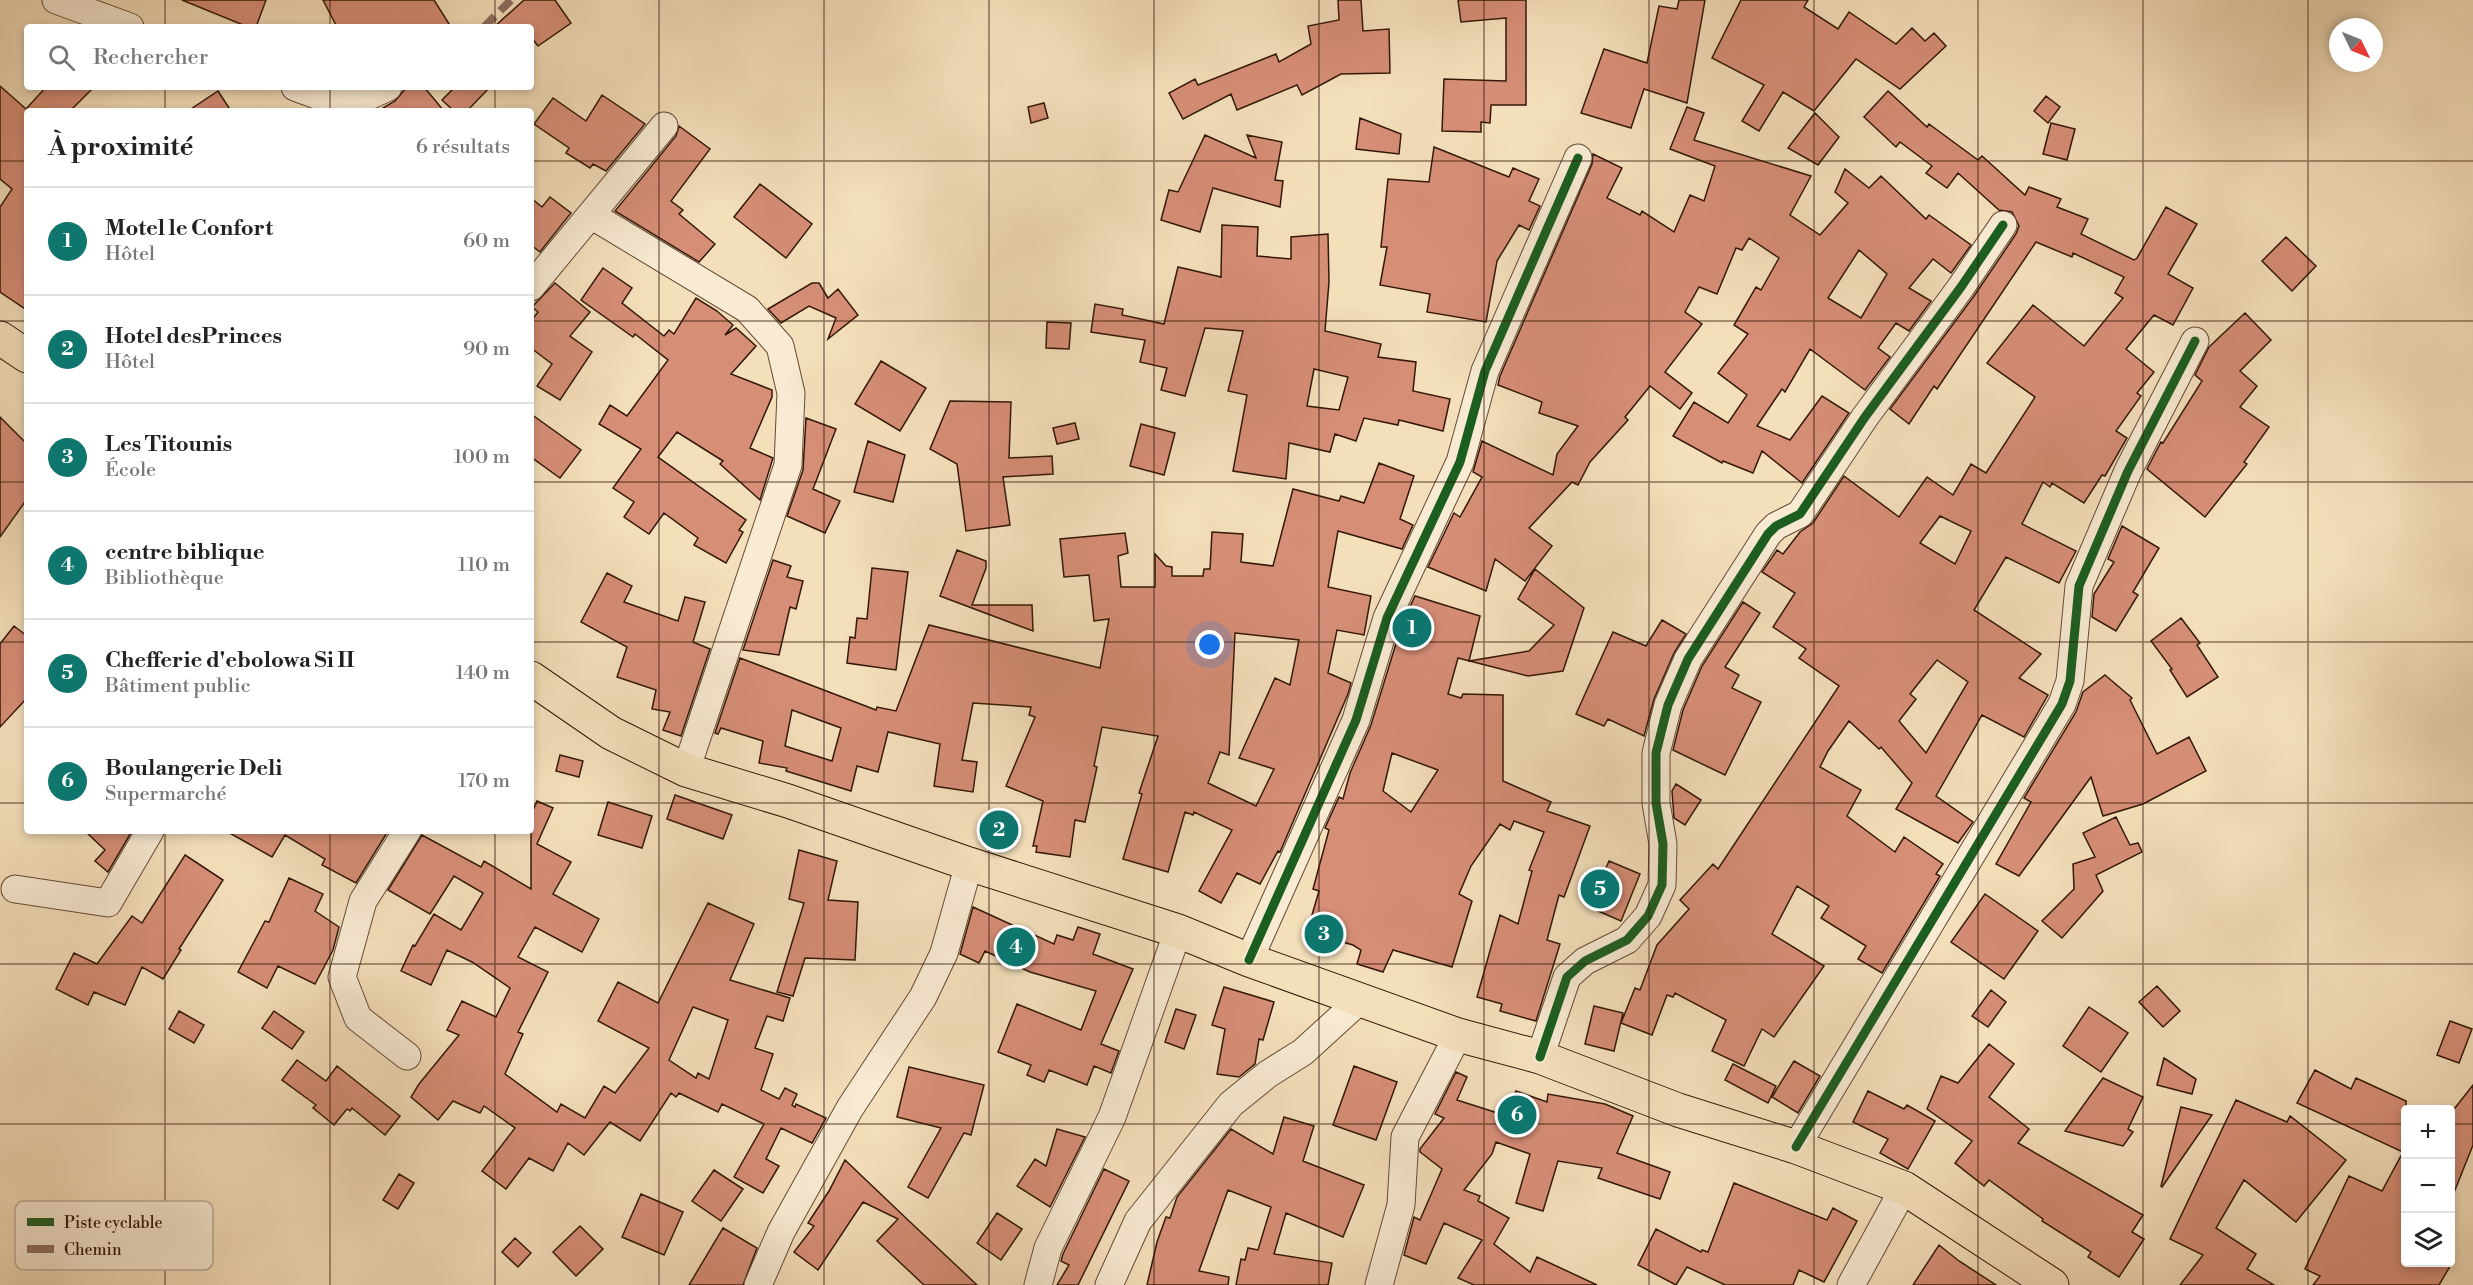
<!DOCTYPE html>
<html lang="fr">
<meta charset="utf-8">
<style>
body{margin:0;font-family:"Libre Bodoni",serif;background:#f2f2f2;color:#222}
.controls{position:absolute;right:18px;bottom:18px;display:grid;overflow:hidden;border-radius:6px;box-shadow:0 3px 9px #0003}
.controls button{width:54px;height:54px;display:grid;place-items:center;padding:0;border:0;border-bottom:2px solid #e0e0e0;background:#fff;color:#222;font:30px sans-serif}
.compass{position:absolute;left:2329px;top:18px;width:54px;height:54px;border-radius:50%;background:#fff;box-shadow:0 3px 9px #0003;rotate:133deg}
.you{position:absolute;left:1210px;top:645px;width:21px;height:21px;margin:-15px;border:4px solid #fff;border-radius:50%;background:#1a73e8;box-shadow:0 0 0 9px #1a73e833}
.badge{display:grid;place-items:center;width:39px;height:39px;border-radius:50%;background:#0f766e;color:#fff;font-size:20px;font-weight:700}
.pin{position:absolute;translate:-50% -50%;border:3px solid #fff;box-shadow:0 2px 6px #0006}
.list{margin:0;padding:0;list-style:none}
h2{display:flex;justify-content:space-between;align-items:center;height:78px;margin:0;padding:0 24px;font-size:26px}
h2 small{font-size:20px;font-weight:400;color:#767676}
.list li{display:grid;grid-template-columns:39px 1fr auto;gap:18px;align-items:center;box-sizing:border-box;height:108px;padding:0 24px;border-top:2px solid #e0e0e0}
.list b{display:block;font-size:22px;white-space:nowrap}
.list p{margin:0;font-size:20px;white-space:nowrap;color:#767676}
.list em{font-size:20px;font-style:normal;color:#767676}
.icon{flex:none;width:33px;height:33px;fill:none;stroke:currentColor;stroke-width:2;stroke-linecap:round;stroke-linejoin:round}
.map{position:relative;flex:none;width:2473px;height:1285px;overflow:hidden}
.search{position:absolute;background:#fff;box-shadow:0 3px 9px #0003;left:24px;top:24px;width:510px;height:66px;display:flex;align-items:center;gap:15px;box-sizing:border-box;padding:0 21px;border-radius:6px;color:#767676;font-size:22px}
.panel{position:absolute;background:#fff;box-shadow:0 3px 9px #0003;left:24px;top:108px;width:510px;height:726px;border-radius:6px}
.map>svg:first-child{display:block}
.building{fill:#d68e77;stroke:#341807;stroke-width:1.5;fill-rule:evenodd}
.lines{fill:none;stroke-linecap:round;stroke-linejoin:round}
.minor-casing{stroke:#644a34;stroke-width:29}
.highway-casing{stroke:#341807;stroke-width:35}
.minor{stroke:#f8ead3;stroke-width:27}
.highway{stroke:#f4dfbb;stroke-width:33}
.quiet{stroke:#8d6e63;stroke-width:8;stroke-dasharray:15 8;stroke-linecap:butt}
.cycleway-casing{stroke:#f8ead3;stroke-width:13}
.cycleway{stroke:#1b5e20;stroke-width:9}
.grid{fill:none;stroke:#341807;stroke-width:1.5;stroke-opacity:0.55}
.key{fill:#f8ead3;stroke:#bdab96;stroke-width:1.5}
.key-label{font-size:16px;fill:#341807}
</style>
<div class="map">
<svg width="2473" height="1285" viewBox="0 0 2473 1285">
<rect width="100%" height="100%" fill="#f4dfbb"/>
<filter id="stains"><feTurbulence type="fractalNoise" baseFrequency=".00333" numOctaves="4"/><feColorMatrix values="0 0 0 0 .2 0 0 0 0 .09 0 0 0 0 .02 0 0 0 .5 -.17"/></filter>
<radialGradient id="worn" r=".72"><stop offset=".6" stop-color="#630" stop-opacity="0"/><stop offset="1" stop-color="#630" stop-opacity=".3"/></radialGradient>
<path class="building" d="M182 0H266L256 27H248Z
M323 0H434L451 27H337Z
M524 0H555L571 23 538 46 531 37V27H494Z
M1338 0H1361L1363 31 1389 29 1390 73 1341 74 1302 95 1297 85 1237 110 1231 94 1183 119 1169 93 1195 79 1198 85 1276 54 1279 62 1311 44 1308 26 1339 20Z
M1458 0H1526V105H1491L1490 123 1481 122V132L1442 131 1444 79 1506 81V18L1461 22Z
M1679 0H1705L1687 103 1644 89 1631 128 1581 113 1604 49 1647 63 1659 6 1677 9Z
M1741 0H1808L1804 7 1838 29 1849 12 1896 44 1912 28 1925 41 1934 33 1946 46 1900 89 1856 59 1814 111 1783 92 1759 131 1742 121 1764 85 1712 58Z
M0 86 26 109 46 87H94L70 111H27V310L0 292V207L12 189 0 179Z
M407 87H424L444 111H378L395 101Z
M455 87H490L467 111H454L442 100Z
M218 91 231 111H188Z
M1888 91 1927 127 1929 124 1978 160 1982 156 2025 195 2029 187 2061 199 2057 207 2088 219 2081 234 2134 260 2137 258 2166 207 2197 224 2168 274 2193 288 2173 325 2154 315 2126 349 2154 372 2137 393 2141 396 2116 431 2127 438 2105 476 2102 475 2084 503 2052 483 2050 487 2043 482 2022 524 2076 551 2059 583 2006 557 1974 610 2041 654 2019 678 2048 695 2024 737 1982 715 1936 796 1973 822 1958 843 1896 809 1912 783 1881 747 1879 749 1849 721 1828 751 1820 767 1861 790 1847 816 1895 852 1904 837 1943 864 1936 874 1940 876 1882 973 1858 959 1866 946 1821 918 1829 906 1797 886 1772 934 1824 966 1774 1037 1762 1029 1744 1066 1712 1051 1726 1020 1675 993 1673 997 1667 995 1652 1035 1621 1023 1635 988 1640 990 1657 945 1689 909 1680 900 1713 864 1718 869 1839 686 1799 658 1806 649 1773 627 1795 593 1762 572 1777 550 1783 554 1800 532 1813 523 1844 476 1899 517 1927 477 1953 495 1971 464 1986 473 2035 397 1987 363 2033 305 2084 346 2123 298 2115 293 2124 277 2073 253 2072 257 2036 242 1937 389 1934 386 1909 424 1890 409 1974 296 2016 234 2019 226 2012 212 1999 210 1958 173 1947 188 1926 173 1932 166 1900 142 1896 147 1864 117ZM1940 516 1971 531 1955 564 1920 543ZM1937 660 1968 682 1926 753 1899 721 1916 699 1910 694Z
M602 95 645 124 606 171 593 164 590 168 566 153 569 148 534 124 553 98 586 121Z
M2046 96 2060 107 2048 123 2034 111Z
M1044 103 1048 118 1031 123 1028 107Z
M1687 107 1704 113 1694 140 1811 176 1790 215 1820 235 1848 203 1835 192 1845 169 1869 188 1881 176 1926 219 1929 215 1971 245 1951 273 1933 259 1909 288 1931 301 1909 331 1896 323 1878 348 1890 357 1865 390 1810 349 1785 392 1782 389 1757 426 1790 440 1822 396 1849 413 1802 483 1762 451 1753 473 1723 461 1722 463 1673 436 1694 402 1728 423 1747 395 1718 373 1748 334 1734 325 1756 287 1761 290 1779 258 1749 238 1742 250 1736 248 1717 294 1699 287 1685 312 1702 324 1665 372 1692 393 1680 409 1650 386 1625 417 1628 420 1590 462 1578 485 1572 482 1529 528 1552 546 1525 581 1495 559 1486 591 1428 567 1454 513 1460 517 1482 477 1473 472 1482 441 1553 475 1557 454 1578 426 1539 413 1542 402 1498 385 1500 376 1592 164 1593 154 1622 168 1607 198 1640 215 1642 211 1674 232 1690 195 1704 201 1715 166 1670 149ZM1859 250 1887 274 1861 318 1828 298Z
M1815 113 1839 137 1818 165 1788 148Z
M1360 118 1401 134 1399 154 1356 149Z
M2051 123 2075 129 2067 160 2043 154Z
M679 126 710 149 671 201 683 210 679 214 715 244 699 262 615 211 676 136Z
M1205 135 1256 158 1247 135 1282 142 1275 180 1283 181 1280 207 1213 188 1200 232 1161 220 1169 190 1178 192Z
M1434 147 1509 177 1513 168 1539 179 1529 201 1540 206 1529 230 1519 225 1497 261 1486 322 1427 312 1430 294 1380 285 1387 247H1381L1388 179 1429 182Z
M760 184 812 224 786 258 734 217Z
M550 197 571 213 540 252 531 245V198L542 207Z
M1222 225 1258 227 1257 256 1291 259V237L1328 234 1329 282 1325 331 1381 344 1378 357 1416 362 1413 391 1450 399 1443 431 1399 420 1398 425 1364 418 1356 441 1335 434 1330 452 1289 443 1286 479 1233 471 1247 395 1228 391 1243 331 1205 328 1185 396 1161 390 1167 368 1140 362 1145 340 1091 332 1095 304 1123 309 1122 315 1164 324 1178 267 1221 277ZM1314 369 1348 377 1339 410 1307 406Z
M2286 237 2316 266 2292 291 2262 261Z
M603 268 632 288 622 303 664 336 669 330 674 334 696 298 717 311 733 325 725 335 736 328 756 346 731 374 772 390V397L750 448 773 458 760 500 720 464 723 461 677 432 658 457 746 520 739 530 743 532 726 563 694 545 698 538 664 513 649 534 624 517 634 502 613 488 641 449 599 424 610 405 627 416 668 360 635 334 633 337 581 300Z
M555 283 590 312 570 336 592 352 560 400 537 386 552 364 531 348V321L538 312 532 307Z
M812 283H819L828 298 838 289 858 315 828 339 836 318 809 306 781 323 768 309Z
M2245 313 2271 340 2240 371 2257 386 2240 407 2269 427 2244 462 2247 464 2205 517 2147 469 2161 442 2163 443 2202 381 2195 375 2209 347Z
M1047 322 1071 323 1069 349 1046 348Z
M881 361 926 388 900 431 855 404Z
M950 401 1011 402 1009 458 1052 456 1053 474 1003 477 1010 525 966 531 957 464 930 449Z
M531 414 581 450 560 478 531 457Z
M0 417 27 444V499L0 537Z
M806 418 836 429 813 489 840 501 825 533 787 516 803 470Z
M1075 423 1079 439 1057 444 1053 428Z
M1141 424 1175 433 1164 475 1130 466Z
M868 441 905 455 893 502 854 492Z
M1379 463 1414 476 1400 519 1413 525 1402 549 1338 531 1328 587 1371 596 1364 635 1337 630 1328 673 1351 683 1348 694 1280 852 1278 851 1260 884 1237 873 1221 903 1199 891 1232 830 1194 812 1193 815 1185 812 1168 872 1123 859 1142 794 1139 793 1158 736 1102 727 1094 766 1097 767 1085 822 1075 820 1070 857 1036 852 1037 846H1033L1043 801 1006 786 1035 717 1029 715 1031 707 973 703 962 760 977 762 973 792 934 786 940 744 888 732 878 772 857 766 851 791 786 771 787 768 759 763 763 741 721 728 718 734 715 733 740 658 876 710 877 707 896 711 929 625 1100 668 1109 619 1094 621 1089 575 1064 577 1060 539 1125 533 1128 553 1118 556 1121 587H1155V554L1166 566 1172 567V576H1203L1204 569H1210L1212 532 1243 534 1241 562 1273 566 1293 489 1339 501 1341 496 1364 503ZM1235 633 1299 640 1290 685 1275 678 1239 758 1274 769 1256 806 1208 783 1220 752 1229 755ZM792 710 841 728 832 761 785 746Z
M2122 526 2159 548 2133 592 2138 595 2116 631 2092 617 2094 594 2114 562 2108 559Z
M957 550 986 561V568L972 605H1032L1033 631 940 596Z
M773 560 791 566 787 577 803 581 796 609 790 607 779 655 743 650Z
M872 568 908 572 896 670 847 663 850 637 855 638 857 618 867 619Z
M1535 569 1584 608 1563 671 1528 676 1458 658 1448 694 1461 698 1463 694 1503 695V781L1551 802 1547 811 1590 826 1564 897 1559 895 1547 940 1560 944 1536 1021 1500 1011 1502 1004 1477 997 1500 915 1518 924 1532 871 1529 870 1544 832 1514 821 1510 830 1500 824 1471 866 1459 894 1472 901 1452 967 1393 950 1383 972 1357 964 1361 950 1353 945 1307 932 1319 891 1313 889 1329 830 1325 828 1339 797 1343 799 1350 773 1371 725 1402 624 1415 596 1480 616 1469 661 1529 651 1554 625 1518 599ZM1392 753 1438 770 1411 812 1383 791Z
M607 573 632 586 624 602 678 621 685 597 705 602 693 642 710 649 681 736 663 730 670 712 652 709 656 690 617 677 627 647 581 622Z
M1743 602 1760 613 1725 667 1739 675 1732 688 1761 702 1725 775 1673 750 1683 710 1702 666Z
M2181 618 2200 643 2197 645 2218 677 2187 697 2170 670 2172 669 2151 641Z
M1662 620 1686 634 1674 653 1654 699 1644 736 1608 719 1604 726 1576 714 1613 632 1646 646Z
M14 626 27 636V698L0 727V644Z
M2105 675 2132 698 2130 700 2157 754 2189 737 2206 771 2143 804 2103 816 2091 777 2019 876 1996 864 2031 802 2024 798 2076 712 2083 692Z
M560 755 583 761 579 777 556 771Z
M1676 784 1701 800 1685 825 1674 818 1672 791Z
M675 795 732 815 723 839 667 819Z
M537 801 553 808 537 844 571 862 553 894 599 919 582 952 535 927 518 957 548 972 518 1032 523 1034 505 1074 557 1112 561 1104 585 1118 604 1086 615 1093 649 1048 598 1021 618 982 658 1003 708 903 754 924 730 980 790 998 783 1021 767 1016 755 1048 773 1054 761 1090 779 1099 785 1088 797 1094 792 1105 795 1107 796 1104 826 1118 812 1143 781 1128 766 1159 779 1166 763 1193 734 1177 764 1124 722 1104 718 1112 679 1093 676 1097 671 1093 640 1141 610 1122 584 1155 568 1143 553 1171 529 1158 506 1189 482 1171 515 1128 484 1106 480 1113 453 1101 438 1120 411 1097 419 1084 459 1035 447 1030 462 1001 496 1017 510 988 472 962 447 950 431 985 401 971 413 945 415 946 434 914 461 930 483 893 454 876 430 914 388 890 422 835 481 867 484 861 531 889V815ZM693 1007 728 1020 709 1079 698 1073 696 1078 669 1060Z
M608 802 652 816 642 848 598 835Z
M2116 817 2130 845 2138 843 2142 852 2096 875 2103 891 2062 938 2042 921 2074 889 2073 864 2095 857 2083 833Z
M85 831H132L108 872 95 861 105 850Z
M226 831H388L356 883 322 865 325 859 285 835 272 857Z
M799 850 837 861 828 900 858 902 855 960 805 958 793 996 777 992 804 903 789 899Z
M185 855 223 880 179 949 181 950 163 979 142 967 125 1005 94 992 88 1005 56 989 74 953 97 964 132 916 142 923Z
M1609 861 1640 874 1621 921 1589 907Z
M289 878 323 894 315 911 339 927 333 950 315 984 278 966 267 988 238 972 265 921 269 922Z
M1985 894 2038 931 2004 979 1951 942Z
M973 907 1054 944 1057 935 1073 940 1078 927 1100 934 1093 954 1133 969 1101 1044 1119 1051 1111 1073 1094 1066 1087 1085 1049 1070 1044 1082 1027 1075 1031 1065 998 1052 1017 1004 1081 1030 1096 991 1030 972 985 951 979 963 960 954Z
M2157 986 2180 1011 2163 1027 2139 1002Z
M1224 987 1274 1002 1263 1040 1259 1039 1255 1064 1239 1077 1217 1074 1225 1029 1212 1025Z
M1991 990 2006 1002 1988 1027 1972 1016Z
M1594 1006 1623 1013 1614 1051 1585 1044Z
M2089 1007 2128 1033 2101 1072 2063 1046Z
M1176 1009 1196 1015 1184 1049 1165 1042Z
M179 1011 204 1025 194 1043 169 1029Z
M274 1011 304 1032 292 1049 262 1028Z
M2450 1021 2472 1029 2459 1063 2437 1055Z
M1989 1044 2014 1064 1989 1097 2029 1129 2018 1143 2143 1215 2132 1232 2144 1239 2119 1277 2088 1257 2091 1252 2042 1221 2043 1219 1989 1180 1984 1186 1955 1163 1972 1141 1927 1109 1941 1076 1958 1083Z
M2164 1058 2196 1079 2192 1094 2157 1085Z
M297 1060 326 1081 337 1066 400 1116 385 1135 352 1108 350 1111 347 1109 334 1125 313 1108 316 1105 282 1080Z
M1794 1061 1820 1076 1798 1113 1772 1097Z
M1733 1064 1776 1086 1768 1103 1725 1080Z
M1354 1066 1397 1082 1376 1140 1333 1125Z
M909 1067 984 1085 971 1135 964 1133 928 1198 908 1187 941 1128 897 1117Z
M2315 1070 2351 1089 2356 1078 2406 1101V1263H2452L2439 1285H2313L2320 1276 2305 1269 2349 1176 2382 1191 2403 1152 2297 1103Z
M1456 1072 1467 1077 1457 1100 1507 1116 1516 1091 1547 1102 1548 1094 1605 1104 1633 1116 1617 1153 1670 1172 1660 1199 1598 1178 1602 1168 1558 1161 1543 1211 1516 1203 1530 1154 1496 1142 1492 1154 1464 1190 1480 1196 1478 1201 1509 1218 1494 1244 1530 1272 1537 1257 1597 1285H1474L1458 1278 1482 1240 1444 1223 1426 1264 1404 1255 1414 1217 1420 1220 1442 1169 1420 1152V1149L1444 1118 1435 1114Z
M2103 1078 2143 1097 2128 1129 2133 1132 2123 1146 2065 1131Z
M2473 1085V1145L2451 1200V1113Z
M1868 1091 1904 1109 1907 1105 1935 1121 1908 1169 1880 1153 1888 1139 1853 1122Z
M2236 1100 2287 1122 2290 1116 2346 1160 2296 1222 2244 1180 2216 1228 2256 1254 2247 1269 2274 1285H2180L2203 1255 2170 1239Z
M2181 1107 2212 1115 2162 1187 2161 1186Z
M1284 1117 1314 1126 1303 1161 1364 1185 1343 1237 1286 1213 1274 1254 1332 1263 1328 1285H1236L1241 1259 1245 1260 1248 1248 1258 1250 1271 1207 1228 1190 1199 1271 1229 1277 1228 1285H1147L1157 1242 1166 1217 1170 1218 1177 1197 1231 1129 1273 1154Z
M1057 1129 1085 1137 1050 1207 1017 1186 1035 1159 1046 1166Z
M845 1160 908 1220 977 1285H924L877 1241 898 1219 863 1202 818 1270 794 1252 814 1226 808 1223 829 1191Z
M1104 1169 1129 1181 1078 1285H1057L1069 1265 1061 1261 1063 1254Z
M714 1170 743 1189 721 1221 692 1201Z
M399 1174 414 1183 398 1209 383 1200Z
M1734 1183 1827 1220 1833 1208 1857 1221 1824 1282 1799 1270 1793 1285H1725L1687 1267 1676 1285 1638 1265 1656 1229 1701 1252 1702 1250 1708 1252Z
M641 1194 683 1212 664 1255 622 1237Z
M997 1213 1022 1229 1001 1260 977 1243Z
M580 1226 603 1249 576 1276 553 1252Z
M723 1228 757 1248 743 1285H689Z
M515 1238 531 1253 518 1267 502 1252Z
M1939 1245 1959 1261 1996 1285H1913Z"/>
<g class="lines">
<defs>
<path id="minor" d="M56 0 130 27
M295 87C342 104 341 110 388 87
M591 215 747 309 780 346 791 393 788 465 686 770
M531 287 664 126
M407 831 363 901 342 977 358 1018 407 1056
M15 889 108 903 150 831
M1249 960 1356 720 1387 618 1460 462 1485 371 1578 158
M1540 1057 1567 977 1585 961 1627 940 1648 916 1662 885 1663 844 1656 803V753L1668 705 1688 659 1768 534 1776 526 1800 514 1865 417 1961 287 2003 225
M1796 1147 2062 704 2070 681 2079 586 2128 471 2195 341
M758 1285 781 1232 850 1108 923 997 944 953 969 864
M1038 1285 1048 1248 1112 1117 1178 931
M1109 1285 1138 1221 1231 1104 1268 1074 1303 1052 1360 1000
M1379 1285 1401 1205 1405 1137 1458 1035
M1851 1285 1904 1188"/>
<path id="highway" d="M0 338 27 356
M531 678 611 733 686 770 788 801 969 864 1178 931 1249 960 1458 1035 1540 1057 1678 1110 1796 1147 1904 1188 2052 1285"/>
</defs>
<use href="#minor" class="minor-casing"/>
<use href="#highway" class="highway-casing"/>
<use href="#minor" class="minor"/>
<use href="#highway" class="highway"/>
<path class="quiet" d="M484 27 511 0"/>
<defs>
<path id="cycleway" d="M1249 960 1356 720 1387 618 1460 462 1485 371 1578 158
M1540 1057 1567 977 1585 961 1627 940 1648 916 1662 885 1663 844 1656 803V753L1668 705 1688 659 1768 534 1776 526 1800 514 1865 417 1961 287 2003 225
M1796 1147 2062 704 2070 681 2079 586 2128 471 2195 341"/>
</defs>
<use href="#cycleway" class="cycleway-casing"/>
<use href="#cycleway" class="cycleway"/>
</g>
<path class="grid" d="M165 0V27M330 0V27M495 0V27M659 0V1285M824 0V1285M989 0V1285M1154 0V1285M1319 0V1285M1484 0V1285M1649 0V1285M1814 0V1285M1978 0V1285M2143 0V1285M2308 0V1285M165 87V111M330 87V111M495 87V111M0 161H27M531 161H2473M0 321H27M531 321H2473M0 482H27M531 482H2473M0 642H27M531 642H2473M0 803H27M531 803H2473M165 831V1285M330 831V1285M495 831V1285M0 964H2473M0 1124H2406M2450 1124H2473"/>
<rect x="15" y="1201" width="198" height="69" rx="9" class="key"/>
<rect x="27" y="1218" width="27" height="8" fill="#1b5e20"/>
<rect x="27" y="1245" width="27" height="8" fill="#8d6e63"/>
<g class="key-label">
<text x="64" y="1228">Piste cyclable</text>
<text x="64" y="1255">Chemin</text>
</g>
<rect width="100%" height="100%" filter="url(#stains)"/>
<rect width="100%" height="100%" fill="url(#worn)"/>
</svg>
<div class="controls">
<button>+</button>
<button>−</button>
<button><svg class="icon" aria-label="layers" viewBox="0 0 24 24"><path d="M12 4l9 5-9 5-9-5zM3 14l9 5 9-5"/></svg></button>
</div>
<svg class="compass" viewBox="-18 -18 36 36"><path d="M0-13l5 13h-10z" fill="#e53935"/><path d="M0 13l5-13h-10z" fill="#767676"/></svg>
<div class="you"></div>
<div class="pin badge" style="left:1412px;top:628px">1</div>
<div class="pin badge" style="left:999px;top:830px">2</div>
<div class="pin badge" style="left:1324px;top:934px">3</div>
<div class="pin badge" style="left:1016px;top:947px">4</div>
<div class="pin badge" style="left:1600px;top:889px">5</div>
<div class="pin badge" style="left:1517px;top:1115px">6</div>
<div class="search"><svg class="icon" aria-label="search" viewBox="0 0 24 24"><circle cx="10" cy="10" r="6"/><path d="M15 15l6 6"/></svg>Rechercher</div>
<section class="panel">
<h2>À proximité<small>6 résultats</small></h2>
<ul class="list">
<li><span class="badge">1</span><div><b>Motel le Confort</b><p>Hôtel</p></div><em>60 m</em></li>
<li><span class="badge">2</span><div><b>Hotel desPrinces</b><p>Hôtel</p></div><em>90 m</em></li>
<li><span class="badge">3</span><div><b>Les Titounis</b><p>École</p></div><em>100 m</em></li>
<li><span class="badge">4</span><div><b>centre biblique</b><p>Bibliothèque</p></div><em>110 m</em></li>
<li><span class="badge">5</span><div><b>Chefferie d'ebolowa Si II</b><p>Bâtiment public</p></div><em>140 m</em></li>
<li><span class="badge">6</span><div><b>Boulangerie Deli</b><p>Supermarché</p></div><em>170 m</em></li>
</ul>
</section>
</div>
